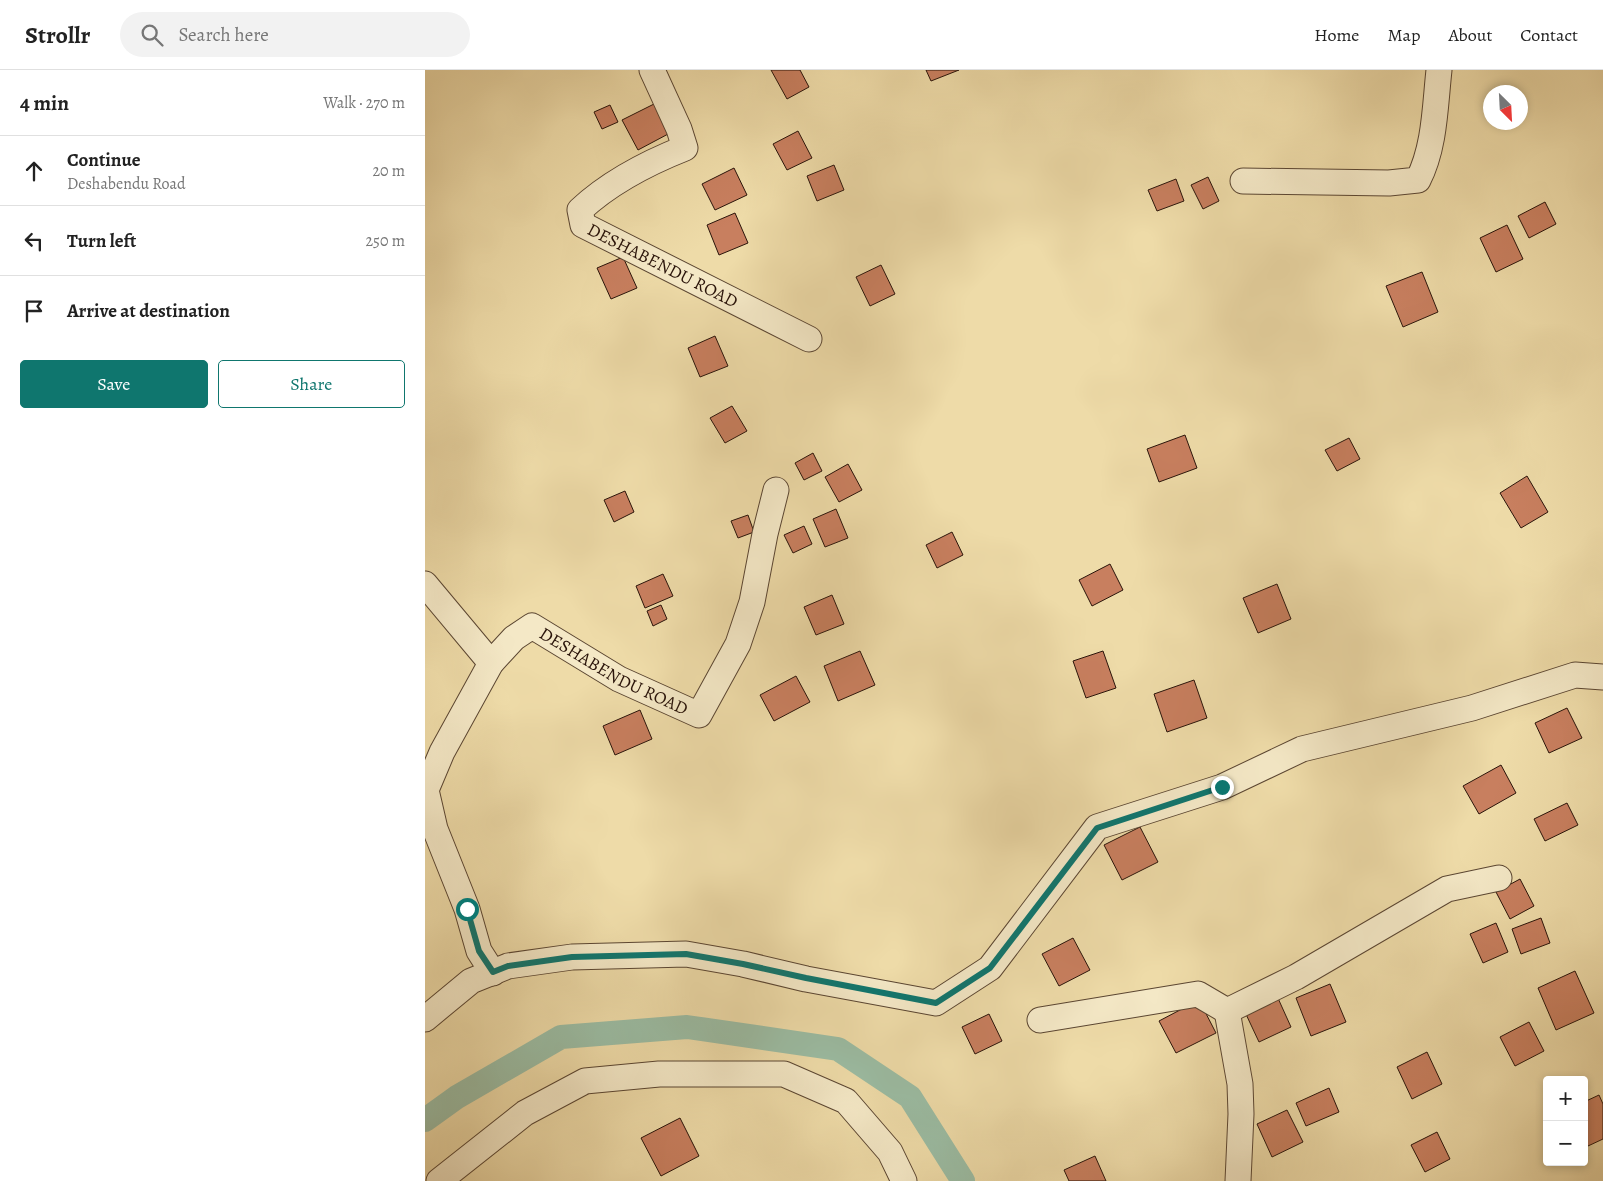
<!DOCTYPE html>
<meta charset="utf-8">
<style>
body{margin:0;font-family:Alegreya,serif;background:#f2f2f2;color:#222}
.controls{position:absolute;right:15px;bottom:15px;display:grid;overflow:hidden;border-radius:5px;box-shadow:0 2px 8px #0003}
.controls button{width:45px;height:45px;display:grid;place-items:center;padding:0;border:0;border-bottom:1px solid #e0e0e0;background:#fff;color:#222;font:25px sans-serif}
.compass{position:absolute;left:1058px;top:15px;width:45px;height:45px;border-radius:50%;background:#fff;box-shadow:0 2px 8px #0003;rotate:156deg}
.stop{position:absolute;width:15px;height:15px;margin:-11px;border:4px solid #0f766e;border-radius:50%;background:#fff}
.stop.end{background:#0f766e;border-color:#fff;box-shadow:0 1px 5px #0008}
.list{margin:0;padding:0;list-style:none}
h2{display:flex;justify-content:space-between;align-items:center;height:65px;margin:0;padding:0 20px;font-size:21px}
h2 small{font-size:16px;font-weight:400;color:#767676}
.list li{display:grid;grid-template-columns:32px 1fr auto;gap:15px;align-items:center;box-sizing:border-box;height:70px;padding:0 20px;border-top:1px solid #e0e0e0}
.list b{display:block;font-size:19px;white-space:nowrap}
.list p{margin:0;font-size:16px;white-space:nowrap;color:#767676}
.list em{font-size:16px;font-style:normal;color:#767676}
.actions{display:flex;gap:10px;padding:15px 20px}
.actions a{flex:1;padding:11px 0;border:1px solid #0f766e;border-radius:5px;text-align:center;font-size:18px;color:#0f766e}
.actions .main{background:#0f766e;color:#fff}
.icon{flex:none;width:28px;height:28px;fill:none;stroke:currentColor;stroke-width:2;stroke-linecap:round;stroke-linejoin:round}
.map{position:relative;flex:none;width:1178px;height:1111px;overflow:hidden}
header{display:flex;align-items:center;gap:30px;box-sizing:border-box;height:70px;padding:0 25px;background:#fff;border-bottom:1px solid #e0e0e0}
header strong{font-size:24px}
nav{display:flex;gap:28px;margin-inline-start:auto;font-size:18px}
.search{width:350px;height:45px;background:#f2f2f2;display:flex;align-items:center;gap:12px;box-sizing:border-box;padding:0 18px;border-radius:28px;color:#767676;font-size:19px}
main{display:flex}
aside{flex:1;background:#fff}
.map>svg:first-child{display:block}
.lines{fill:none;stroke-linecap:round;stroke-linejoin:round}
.canal{stroke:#9bbca3;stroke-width:24}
.building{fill:#c87f5f;stroke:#2a140a}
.street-casing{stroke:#5b4632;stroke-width:27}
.street{stroke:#f4e8c6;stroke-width:25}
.route{stroke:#0f766e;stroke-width:6}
.labels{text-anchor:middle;stroke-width:5;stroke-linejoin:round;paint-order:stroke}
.street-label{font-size:18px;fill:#2a140a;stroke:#f4e8c6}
</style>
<header>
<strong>Strollr</strong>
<div class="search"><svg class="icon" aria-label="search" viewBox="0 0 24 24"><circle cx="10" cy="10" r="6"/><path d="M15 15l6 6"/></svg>Search here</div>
<nav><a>Home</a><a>Map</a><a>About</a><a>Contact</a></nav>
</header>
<main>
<aside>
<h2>4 min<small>Walk · 270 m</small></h2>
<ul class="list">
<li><svg class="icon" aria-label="ahead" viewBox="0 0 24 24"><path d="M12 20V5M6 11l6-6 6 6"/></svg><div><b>Continue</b><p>Deshabendu Road</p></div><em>20 m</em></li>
<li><svg class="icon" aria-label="left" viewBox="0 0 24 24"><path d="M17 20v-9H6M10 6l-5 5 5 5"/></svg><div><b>Turn left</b></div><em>250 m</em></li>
<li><svg class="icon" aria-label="arrive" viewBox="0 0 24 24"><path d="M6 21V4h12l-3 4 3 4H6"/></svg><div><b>Arrive at destination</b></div></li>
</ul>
<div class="actions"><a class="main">Save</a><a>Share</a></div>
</aside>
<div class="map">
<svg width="1178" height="1111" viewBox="0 0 1178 1111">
<rect width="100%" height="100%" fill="#eedba8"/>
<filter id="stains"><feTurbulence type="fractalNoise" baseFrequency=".004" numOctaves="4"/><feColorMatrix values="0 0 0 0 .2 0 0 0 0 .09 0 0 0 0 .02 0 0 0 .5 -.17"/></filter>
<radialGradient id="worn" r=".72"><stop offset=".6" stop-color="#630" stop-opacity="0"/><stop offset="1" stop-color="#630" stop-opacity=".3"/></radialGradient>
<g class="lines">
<path class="canal" d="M0 1050 32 1027 136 967 262 957 413 979 485 1027 538 1111"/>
</g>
<path class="building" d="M346 0H375L384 17 362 29Z
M501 0H534L506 11Z
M229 34 245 63 213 80 197 50Z
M185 35 193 52 177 59 169 42Z
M373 61 387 88 362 100 348 74Z
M409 95 419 120 392 131 382 106Z
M309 98 322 125 290 140 277 114Z
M783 107 794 131 778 139 766 115Z
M751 109 759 131 732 141 723 120Z
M1120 132 1131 154 1104 168 1093 146Z
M310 143 323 173 294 185 282 155Z
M1082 155 1098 189 1071 202 1055 168Z
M198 187 212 218 186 229 172 198Z
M456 195 470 224 445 236 431 207Z
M997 202 1013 242 978 257 961 216Z
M290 266 303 296 275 307 263 278Z
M307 336 322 361 300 373 285 348Z
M760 365 772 398 734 412 722 379Z
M924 368 935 389 912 401 900 380Z
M388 383 397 401 379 410 370 393Z
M423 394 437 420 414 432 400 407Z
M1102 406 1123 442 1096 458 1075 423Z
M200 421 209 442 189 452 179 430Z
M411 439 423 468 400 477 388 449Z
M323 445 329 462 313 468 306 451Z
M379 456 387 474 368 483 359 465Z
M527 462 538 485 512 498 501 475Z
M685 494 698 520 667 536 654 510Z
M238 504 248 526 220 538 211 516Z
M852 514 866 549 833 563 818 528Z
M407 525 419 554 391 565 379 537Z
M236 535 242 549 228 556 222 541Z
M435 581 450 615 413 631 399 596Z
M678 581 691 618 661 628 648 591Z
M371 606 385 632 349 651 335 625Z
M769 610 782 648 742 662 729 624Z
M1142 638 1157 668 1124 683 1110 653Z
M215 640 227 669 190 685 178 656Z
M1076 695 1091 723 1054 744 1038 716Z
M1142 733 1153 755 1120 771 1109 749Z
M715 757 733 792 697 810 679 775Z
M1095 809 1109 836 1085 849 1071 822Z
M1116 848 1125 873 1096 884 1087 859Z
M1071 853 1083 882 1058 893 1045 864Z
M648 868 665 900 634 916 617 884Z
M1150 901 1169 943 1131 960 1113 918Z
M905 914 921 952 886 966 871 928Z
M852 926 866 957 834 972 819 940Z
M774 930 791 963 751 983 734 951Z
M564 944 577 971 550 984 537 957Z
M1104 952 1119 981 1090 996 1075 967Z
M1002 982 1017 1014 987 1029 972 997Z
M904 1018 914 1042 881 1056 871 1033Z
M1174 1025 1178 1034V1069L1163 1076 1159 1070V1032Z
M862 1040 878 1072 847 1087 832 1054Z
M255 1048 274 1086 236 1106 216 1068Z
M1012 1062 1025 1089 1000 1102 986 1075Z
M670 1086 681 1111H644L639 1100Z"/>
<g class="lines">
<defs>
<g id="street">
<path id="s1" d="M227 0 254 59 260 78C222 93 185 112 155 140L158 155 384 269"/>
<path d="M818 111 964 113 993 110C1010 77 1010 36 1014 0"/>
<path d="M0 514 66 593"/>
<path id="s2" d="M68 903 54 881 42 839 10 759 1 720 17 682 66 593 89 568 107 556 194 609 274 645 313 574 327 532 340 464 351 420"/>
<path d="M0 949 46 911 83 896 147 887 261 884 318 894 381 909 511 933 565 898 672 757 797 717 877 679 1047 638 1150 605 1178 607"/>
<path d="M615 950 773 924 802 941"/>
<path d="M14 1111 100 1043 160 1011 234 1004H359L421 1031 465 1082 479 1111"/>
<path d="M813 1111 816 1044 815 1014 802 941 871 907 1022 819 1074 808"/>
</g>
</defs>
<use href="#street" class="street-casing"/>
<use href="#street" class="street"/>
</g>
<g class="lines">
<path class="route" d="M42 839 54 881 68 902 83 896 147 887 261 884 318 894 381 908 511 933 565 898 672 758 797 717"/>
</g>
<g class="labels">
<g class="street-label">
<text dy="6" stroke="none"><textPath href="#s1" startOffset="312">DESHABENDU ROAD</textPath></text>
<text dy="6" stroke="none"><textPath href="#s2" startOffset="488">DESHABENDU ROAD</textPath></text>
</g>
</g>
<rect width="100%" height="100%" filter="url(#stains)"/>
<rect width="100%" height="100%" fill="url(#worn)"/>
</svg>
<div class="controls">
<button>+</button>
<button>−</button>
</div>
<svg class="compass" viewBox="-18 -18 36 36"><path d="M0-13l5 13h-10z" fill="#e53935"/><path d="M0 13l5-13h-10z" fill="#767676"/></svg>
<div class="stop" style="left:42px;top:839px"></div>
<div class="stop end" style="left:797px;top:717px"></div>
</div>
</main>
